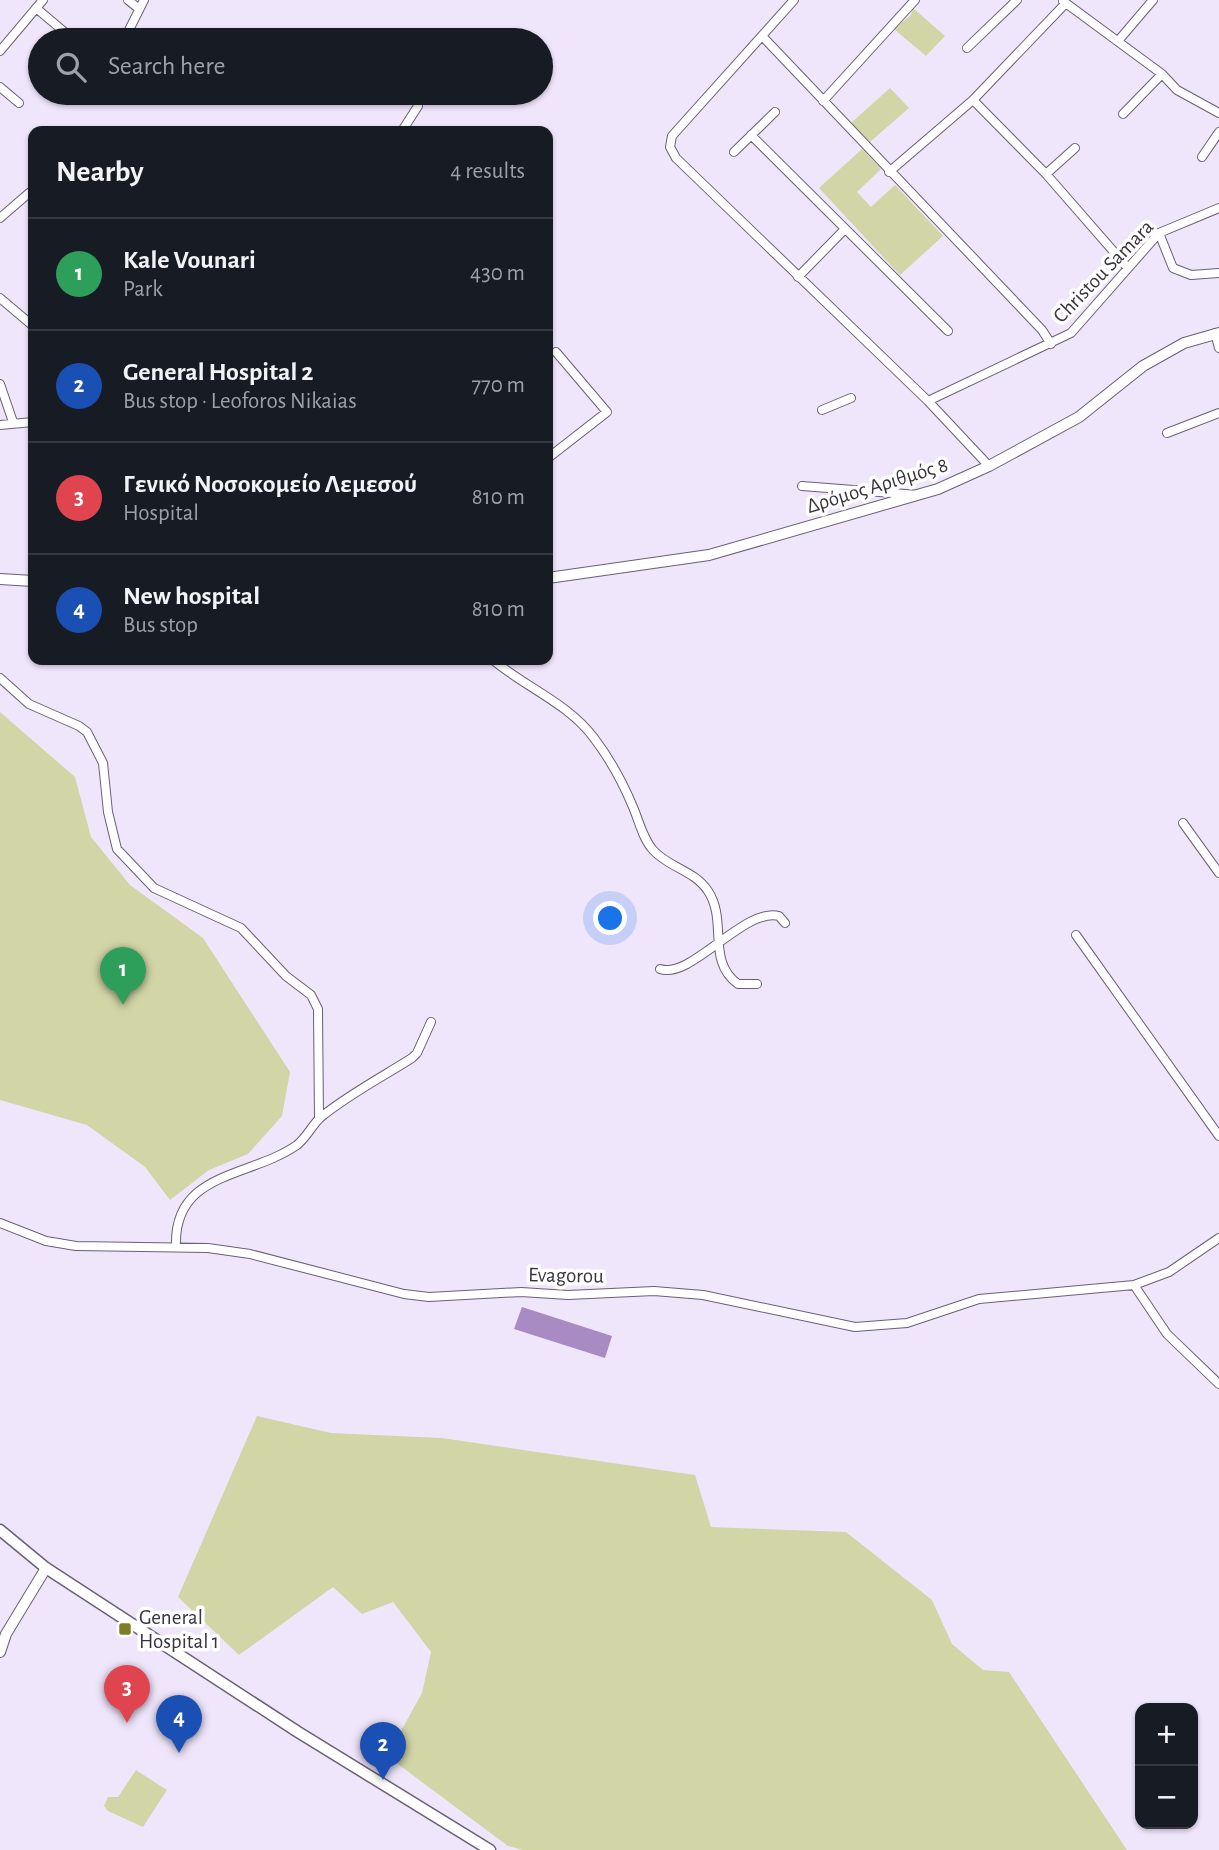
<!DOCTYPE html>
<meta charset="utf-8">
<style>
body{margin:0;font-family:"Alegreya Sans",sans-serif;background:#242831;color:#f1f3f6}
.controls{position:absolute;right:21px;bottom:21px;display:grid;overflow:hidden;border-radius:14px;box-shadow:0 2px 5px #0004}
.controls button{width:63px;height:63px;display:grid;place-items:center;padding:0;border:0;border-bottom:2px solid #363941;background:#171b24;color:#f1f3f6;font:35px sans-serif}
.you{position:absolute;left:611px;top:919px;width:24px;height:24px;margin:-18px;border:5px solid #fff;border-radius:50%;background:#1a73e8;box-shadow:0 0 0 10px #1a73e833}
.badge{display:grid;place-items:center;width:46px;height:46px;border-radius:50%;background:#7c7d26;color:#fff;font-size:23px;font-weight:700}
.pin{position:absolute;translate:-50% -58px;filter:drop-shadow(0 2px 4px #0008)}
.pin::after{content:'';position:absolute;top:37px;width:24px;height:21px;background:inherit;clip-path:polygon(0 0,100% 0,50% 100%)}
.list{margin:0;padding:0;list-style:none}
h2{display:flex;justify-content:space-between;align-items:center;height:91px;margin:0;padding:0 28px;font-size:30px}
h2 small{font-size:23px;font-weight:400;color:#9ea1a6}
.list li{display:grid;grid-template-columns:46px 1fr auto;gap:21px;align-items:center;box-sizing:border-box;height:112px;padding:0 28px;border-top:2px solid #363941}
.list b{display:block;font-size:26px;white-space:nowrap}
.list p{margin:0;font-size:23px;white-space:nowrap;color:#9ea1a6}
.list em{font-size:23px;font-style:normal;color:#9ea1a6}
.icon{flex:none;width:38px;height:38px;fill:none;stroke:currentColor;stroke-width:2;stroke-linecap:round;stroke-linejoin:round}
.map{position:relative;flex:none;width:1219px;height:1850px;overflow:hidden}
.search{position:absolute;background:#171b24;box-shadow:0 2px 5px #0004;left:28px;top:28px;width:525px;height:77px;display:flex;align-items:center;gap:18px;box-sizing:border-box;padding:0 24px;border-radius:38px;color:#9ea1a6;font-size:26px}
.panel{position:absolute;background:#171b24;box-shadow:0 2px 5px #0004;left:28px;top:126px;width:525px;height:539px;border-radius:14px}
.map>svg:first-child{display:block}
.green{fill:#d2d5a6}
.water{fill:#a78bc2}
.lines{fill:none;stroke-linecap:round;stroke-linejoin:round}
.minor-casing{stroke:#696073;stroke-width:10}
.tertiary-casing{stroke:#696073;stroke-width:12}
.secondary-casing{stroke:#696073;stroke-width:13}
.minor{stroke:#fff;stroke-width:8}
.tertiary{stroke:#fff;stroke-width:10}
.secondary{stroke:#fff;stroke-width:10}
.poi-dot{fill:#7c7d26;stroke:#fff;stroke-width:2.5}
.labels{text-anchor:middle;stroke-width:7;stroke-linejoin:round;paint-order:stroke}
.street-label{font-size:21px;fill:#38343c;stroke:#fff}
.poi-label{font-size:21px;fill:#38343c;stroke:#fff;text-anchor:start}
</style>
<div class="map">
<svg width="1219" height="1850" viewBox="0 0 1219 1850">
<rect width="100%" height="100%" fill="#f0e6fc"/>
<path class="green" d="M913 8 945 36 926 56 894 29 911 15Z
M890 88 909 108 870 142 851 123Z
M862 149 881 169 857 192 871 207 895 185 943 236 900 275 819 188Z
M0 712 75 777 91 837 130 885 203 938 290 1072 282 1116 248 1154 209 1170 170 1200 145 1167 87 1125 0 1100Z
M257 1416 331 1433 442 1438 695 1475 711 1527 846 1532 932 1600 952 1644 983 1670 1009 1672 1127 1850H523L508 1846 387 1756 422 1693 431 1652 393 1602 362 1614 333 1587 239 1655 178 1597Z
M136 1770 167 1790 143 1827 108 1811 104 1806 108 1797H118Z"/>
<path class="water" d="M522 1307 612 1336 605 1358 514 1329Z"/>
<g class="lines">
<defs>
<path id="minor" d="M128 0 138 8
M794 0 672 136 670 147 676 158 928 401 989 466
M1063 1 1162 74 1177 90 1219 113
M36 8 74 40
M763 37 1042 330 1051 344
M124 40 144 0
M1118 41 1153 0
M967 48 1017 0
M0 51 43 0
M0 87 19 103
M973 100 1046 174 1128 268
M823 101 915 0
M1123 114 1162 74
M402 131 418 106
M751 135 948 331
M734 152 775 112
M1202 157 1219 132
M889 172 973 100 1065 4
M1046 174 1075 148
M0 218 29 193 33 196
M1159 233 1173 268 1191 275 1219 273
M798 277 845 229
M0 298 33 326
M1215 333 1219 348
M0 384 13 422
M928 401 1071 333 1159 233 1219 208
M822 410 851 398
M0 425 33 422
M1167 433 1219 413
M548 458 607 412 556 352
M802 486 918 495
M493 660C525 687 568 703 594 738 610 759 623 783 633 807 639 821 643 839 653 850 669 868 694 870 708 891 728 921 706 961 738 984H757
M0 678 29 704 79 726 87 732 103 763 108 812 117 849 154 888 241 928 286 976 311 995 318 1009 319 1119
M1183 823 1219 873
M1076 935 1219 1136
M660 969C691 980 744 907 779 916L785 923
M0 1223 46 1241 76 1246 208 1248 250 1254 404 1294 429 1297 521 1292 568 1295 654 1291 703 1295 855 1327 907 1323 979 1299 1134 1285 1169 1272 1219 1238
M176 1247C173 1171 250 1178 297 1145 307 1137 312 1125 321 1117 348 1095 382 1077 412 1058L417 1053 431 1022
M1134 1285 1167 1334 1219 1384"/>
<path id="tertiary" d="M548 578 709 555 938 489 989 466 1079 417 1143 366 1184 343 1219 333
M0 579 33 581
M0 1652 6 1634 46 1568"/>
<path id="secondary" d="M0 1530 46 1568 298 1732 490 1850"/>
</defs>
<use href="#minor" class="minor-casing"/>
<use href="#tertiary" class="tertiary-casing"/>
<use href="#secondary" class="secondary-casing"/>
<use href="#minor" class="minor"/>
<use href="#tertiary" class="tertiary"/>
<use href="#secondary" class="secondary"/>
</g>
<rect class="poi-dot" x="118" y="1622" width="14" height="14" rx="3.5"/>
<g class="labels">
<g class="street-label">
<text transform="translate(1103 271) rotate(-46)" y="7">Christou Samara</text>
<text transform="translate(877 485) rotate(-17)" y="7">Δρόμος Αριθμός 8</text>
<text transform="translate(566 1275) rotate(1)" y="7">Evagorou</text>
</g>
<g class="poi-label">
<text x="139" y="1624">General<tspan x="139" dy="24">Hospital 1</tspan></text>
</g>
</g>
</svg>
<div class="controls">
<button>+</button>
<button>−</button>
</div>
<div class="you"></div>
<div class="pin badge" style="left:123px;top:1005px;background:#2e9e5b">1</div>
<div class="pin badge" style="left:383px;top:1780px;background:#1a4fb4">2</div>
<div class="pin badge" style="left:127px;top:1723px;background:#e0444e">3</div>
<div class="pin badge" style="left:179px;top:1753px;background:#1a4fb4">4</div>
<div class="search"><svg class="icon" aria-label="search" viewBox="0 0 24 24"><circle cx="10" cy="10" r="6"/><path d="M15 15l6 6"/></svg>Search here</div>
<section class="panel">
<h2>Nearby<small>4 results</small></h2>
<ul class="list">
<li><span class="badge" style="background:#2e9e5b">1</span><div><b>Kale Vounari</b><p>Park</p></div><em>430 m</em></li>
<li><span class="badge" style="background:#1a4fb4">2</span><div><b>General Hospital 2</b><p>Bus stop · Leoforos Nikaias</p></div><em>770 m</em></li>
<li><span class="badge" style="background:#e0444e">3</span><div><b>Γενικό Νοσοκομείο Λεμεσού</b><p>Hospital</p></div><em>810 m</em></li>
<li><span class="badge" style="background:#1a4fb4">4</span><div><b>New hospital</b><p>Bus stop</p></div><em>810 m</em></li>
</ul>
</section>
</div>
